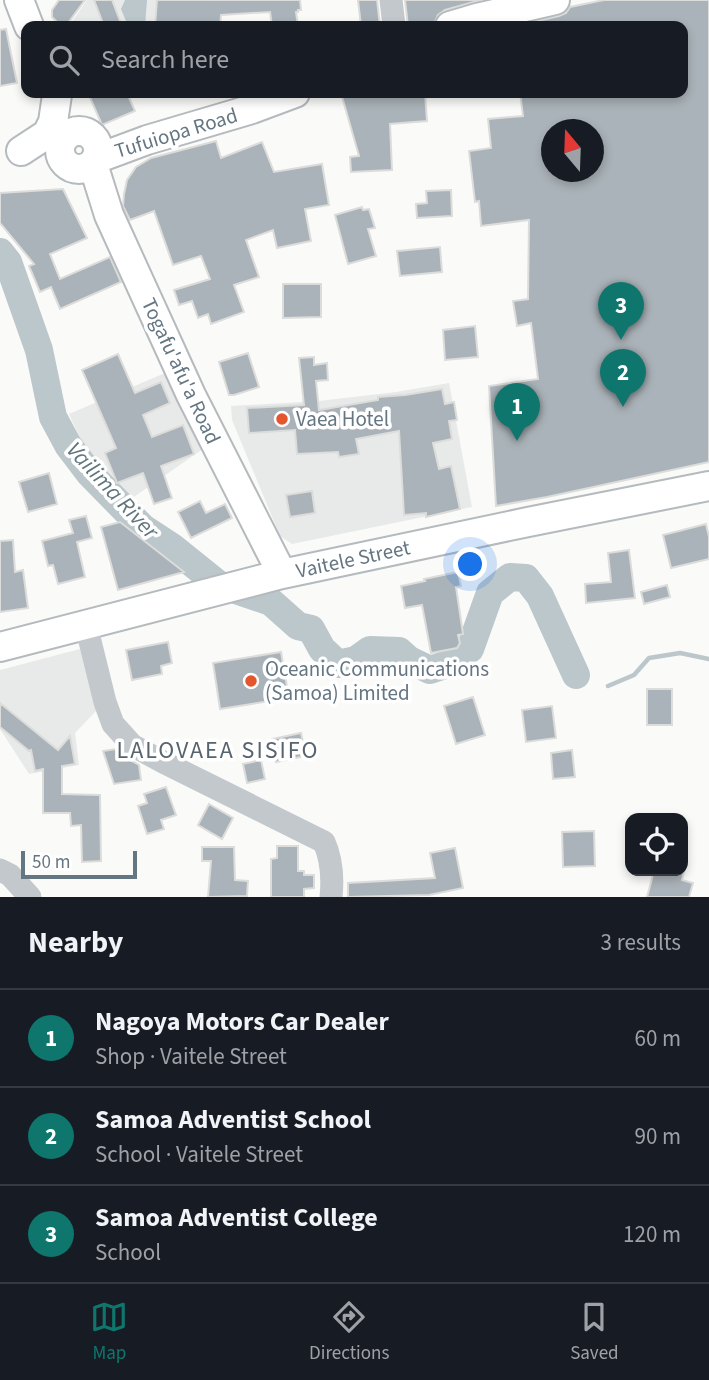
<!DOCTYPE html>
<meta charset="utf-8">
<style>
body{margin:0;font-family:"Source Sans 3",sans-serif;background:#242831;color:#f1f3f6}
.controls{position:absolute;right:21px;bottom:21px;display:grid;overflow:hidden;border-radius:14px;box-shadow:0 4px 10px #0003}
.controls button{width:63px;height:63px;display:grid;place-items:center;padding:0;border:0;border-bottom:2px solid #363941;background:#171b24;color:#f1f3f6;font:35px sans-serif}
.compass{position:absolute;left:541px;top:119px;width:63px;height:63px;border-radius:50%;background:#171b24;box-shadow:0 4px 10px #0003;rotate:341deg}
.scale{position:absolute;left:21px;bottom:18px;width:116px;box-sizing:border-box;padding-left:7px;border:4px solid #657683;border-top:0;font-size:19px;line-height:24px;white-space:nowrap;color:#657683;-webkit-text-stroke:5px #fff;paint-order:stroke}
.you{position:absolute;left:471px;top:565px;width:24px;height:24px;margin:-18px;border:5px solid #fff;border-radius:50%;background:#1a73e8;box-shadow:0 0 0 10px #1a73e833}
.badge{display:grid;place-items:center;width:46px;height:46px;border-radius:50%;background:#0f766e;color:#fff;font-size:23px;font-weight:700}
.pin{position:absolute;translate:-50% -58px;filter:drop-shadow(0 2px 4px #0008)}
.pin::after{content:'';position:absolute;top:37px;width:24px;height:21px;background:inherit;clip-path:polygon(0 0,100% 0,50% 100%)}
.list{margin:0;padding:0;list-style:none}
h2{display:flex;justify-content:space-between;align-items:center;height:91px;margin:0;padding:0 28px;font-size:30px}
h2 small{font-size:23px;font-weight:400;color:#9ea1a6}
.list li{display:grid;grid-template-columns:46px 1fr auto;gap:21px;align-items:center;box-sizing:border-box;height:98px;padding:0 28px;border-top:2px solid #363941}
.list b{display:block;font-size:26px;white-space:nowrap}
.list p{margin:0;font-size:23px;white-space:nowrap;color:#9ea1a6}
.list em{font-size:23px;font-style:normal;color:#9ea1a6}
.icon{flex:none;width:38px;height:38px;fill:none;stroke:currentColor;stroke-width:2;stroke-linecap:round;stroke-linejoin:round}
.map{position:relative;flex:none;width:709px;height:897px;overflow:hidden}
.search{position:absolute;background:#171b24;box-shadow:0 4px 10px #0003;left:21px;right:21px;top:21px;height:77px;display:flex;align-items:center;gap:18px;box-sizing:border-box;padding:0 24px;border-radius:14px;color:#9ea1a6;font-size:26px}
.sheet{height:385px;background:#171b24}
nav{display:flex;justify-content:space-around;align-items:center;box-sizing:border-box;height:98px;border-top:2px solid #363941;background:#171b24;font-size:19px;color:#9ea1a6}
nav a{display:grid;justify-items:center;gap:4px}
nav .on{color:#0f766e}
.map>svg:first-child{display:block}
.built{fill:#e8e9e9}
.water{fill:#bbc7cb}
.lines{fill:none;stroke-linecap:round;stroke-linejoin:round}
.stream{stroke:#bbc7cb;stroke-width:4.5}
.river{stroke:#bbc7cb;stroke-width:28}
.building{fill:#aab3b9;stroke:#dcdcda;stroke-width:2;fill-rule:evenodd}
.major-casing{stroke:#b5babe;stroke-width:32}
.minor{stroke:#c3c8cc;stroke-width:23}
.major{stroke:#fff;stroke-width:28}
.poi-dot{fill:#e4572e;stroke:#fff;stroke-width:2.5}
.labels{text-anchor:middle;stroke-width:7;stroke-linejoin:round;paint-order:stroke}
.street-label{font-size:21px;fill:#657683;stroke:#fff}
.poi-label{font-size:21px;fill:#657683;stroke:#fff;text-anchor:start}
.water-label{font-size:23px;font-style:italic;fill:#60757c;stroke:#fff}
.quarter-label{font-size:24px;letter-spacing:2px;fill:#57646e;stroke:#fff}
</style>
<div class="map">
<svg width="709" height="897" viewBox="0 0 709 897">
<rect width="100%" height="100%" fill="#fafaf8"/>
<path class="built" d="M87 0H183L182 26H69Z
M165 373 203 449 128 501 95 471 69 414Z
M449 383 472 507 292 544 280 536 232 420 231 406 319 401 396 392Z
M80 649 98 709 75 733 79 765 29 774 0 729V670Z"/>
<path class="water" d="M125 0H147L145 26H128L121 9Z"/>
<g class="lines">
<path class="stream" d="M608 686 634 675 649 658 680 653 709 659"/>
<path class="river" d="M0 252 8 262 39 350 53 417 68 445 90 474 143 528 172 547 218 584 271 602 298 626 311 629 322 649 338 664 356 660 370 650 399 651 409 660 430 670 445 665 470 649 490 593 510 577 526 578 540 596 576 675"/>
</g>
<path class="building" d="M59 0H85L68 23 60 25 52 17V10Z
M94 0H112L122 26H104Z
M157 0H300L301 10H298V12H296L298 26H272L270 12 221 15 220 26H155Z
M358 0H377L380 26H361Z
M405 0H481L445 10 438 15 434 24 427 26H408Z
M604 0H709V462L547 497 496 506 489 386 538 379 531 323 517 326 513 301 528 299 529 220 481 226 479 201 475 202 469 151 491 148 488 119 523 116 520 93H683V26H515L559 16 566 13 570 7ZM551 130H593V172H551Z
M6 29 17 83 0 86V30Z
M88 93H127L135 111 102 125Z
M341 93H425L427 121 390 124 392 170 351 172 350 157 359 156Z
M216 141 221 158 262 142 274 172 322 164 329 205 305 209 311 241 277 248 273 230 246 240 259 277 234 285 244 312 211 324 208 314 198 318 192 301 179 305 174 290 210 279 201 256 173 265 154 211 130 220 123 206 124 194 127 180 136 167 151 158Z
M63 189 87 238 50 254 60 279 110 257 121 282 60 309 51 287 40 292 29 266 34 264 0 223V193Z
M451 190 452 216 417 218 416 204 427 203 426 191Z
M362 207 363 210 369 209 375 228 368 229 376 256 348 264 335 215Z
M440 247 442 272 400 276 397 251Z
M283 284H321V317L283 318Z
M475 326 478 357 445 360 443 330Z
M248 353 259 387 234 395H229L219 362Z
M118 354 135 393 161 382 170 403 143 415 152 437 183 425 194 454 161 466 172 498 154 504 143 473 117 483 105 453 116 448 82 370Z
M314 357V365L327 363 328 380 316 381 319 410 378 400V397L405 395 442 389 445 404 454 402 457 420 449 421 452 439 433 443 439 469 451 466 460 509 426 517V513L404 515 399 431 356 439 359 454 339 457 338 452 297 454 295 430 249 433 247 408 304 405 299 358Z
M49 473 57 504 28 512 19 482Z
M312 491 315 513 290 517 286 495Z
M200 501 206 513 225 504 232 518 191 538 178 512Z
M86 516 92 538 77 542 85 577 58 584 53 565 48 566 42 541 73 533 69 520Z
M120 522 184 572 118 590 101 527Z
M706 524 709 537V559L671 568 663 535Z
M13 540 15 572 23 570 28 608 0 612V541Z
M629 550 635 598 586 603 585 584 611 582 608 553Z
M458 572 461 586 456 587 463 634 458 635 460 643 457 648 431 653 422 605 405 608 401 586 425 581 424 579Z
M667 585 670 597 644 604 641 592Z
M168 642 172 663 161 666 162 674 132 680 126 650Z
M281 652 289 698 220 709 213 663Z
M647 689H672V725H647Z
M473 697 485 735 456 744 444 706Z
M0 703 58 750 70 736 75 764 62 766V794L100 795 101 861 82 862 81 825 71 826 70 813H43V769L35 771 31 750 29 751 0 727Z
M552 706 556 738 526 742 522 710Z
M301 733 306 756 276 762 272 739Z
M116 749 125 757 139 765 141 780 114 784 103 751Z
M572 750 575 777 553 779 551 753Z
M261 760 265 779 247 783 243 764Z
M166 787 176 815 161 820 164 829 147 834 138 806 147 803 144 794Z
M209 804 233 818 222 839 198 825Z
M594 831 595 866 563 867 562 832Z
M277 846H298V871H304V875H314V888L304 889V897H271V859L277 858Z
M202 847H234L235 880 248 881 247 896 208 897 211 861H202Z
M455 848 463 888 429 895 348 897V883L435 878 430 853Z
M654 871H684L682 880 693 883 689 897H647Z"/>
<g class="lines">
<defs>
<path id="major" d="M19 0 29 26
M450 26 477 18 555 0
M60 150a19 19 0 1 1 38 0a19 19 0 1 1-38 0Z
M21 151 47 134 53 122 57 95
M96 159 147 140 252 109 295 93
M93 164 109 215 191 395 282 574
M0 647 282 574 528 522 709 486"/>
</defs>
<use href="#major" class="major-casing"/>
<path class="minor" d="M391 0 394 26
M86 625 105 702 113 724 132 745 163 762 324 842C332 860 333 878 331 897
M0 870 10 875 30 897"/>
<use href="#major" class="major"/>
</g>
<g class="poi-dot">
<circle cx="282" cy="419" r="7"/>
<circle cx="251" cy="681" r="7"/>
</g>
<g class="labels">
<g class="street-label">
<text transform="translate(176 133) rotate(-17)" y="7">Tufuiopa Road</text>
<text transform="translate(181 371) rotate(65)" y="7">Togafu'afu'a Road</text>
<text transform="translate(353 559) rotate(-12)" y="7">Vaitele Street</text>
</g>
<g class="poi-label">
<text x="296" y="426">Vaea Hotel</text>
<text x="265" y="676">Oceanic Communications<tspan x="265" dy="24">(Samoa) Limited</tspan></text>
</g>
<g class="water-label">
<text transform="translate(113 490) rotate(47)" y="8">Vailima River</text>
</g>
<g class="quarter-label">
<text x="218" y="758">LALOVAEA SISIFO</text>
</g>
</g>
</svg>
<div class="controls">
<button><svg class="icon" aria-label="locate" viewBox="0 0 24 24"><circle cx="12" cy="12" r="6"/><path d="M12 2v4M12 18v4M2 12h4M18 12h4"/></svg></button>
</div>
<svg class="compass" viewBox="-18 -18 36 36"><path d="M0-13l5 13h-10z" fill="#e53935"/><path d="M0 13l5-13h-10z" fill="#9ea1a6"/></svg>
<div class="scale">50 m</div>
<div class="you"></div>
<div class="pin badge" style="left:517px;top:441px">1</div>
<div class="pin badge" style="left:623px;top:407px">2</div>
<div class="pin badge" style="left:621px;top:340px">3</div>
<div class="search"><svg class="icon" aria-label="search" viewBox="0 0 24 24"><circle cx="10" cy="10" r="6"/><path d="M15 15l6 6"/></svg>Search here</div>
</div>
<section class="sheet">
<h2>Nearby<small>3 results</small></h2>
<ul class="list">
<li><span class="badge">1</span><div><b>Nagoya Motors Car Dealer</b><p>Shop · Vaitele Street</p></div><em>60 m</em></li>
<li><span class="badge">2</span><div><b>Samoa Adventist School</b><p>School · Vaitele Street</p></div><em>90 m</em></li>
<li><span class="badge">3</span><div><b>Samoa Adventist College</b><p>School</p></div><em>120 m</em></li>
</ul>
</section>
<nav>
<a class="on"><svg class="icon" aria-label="map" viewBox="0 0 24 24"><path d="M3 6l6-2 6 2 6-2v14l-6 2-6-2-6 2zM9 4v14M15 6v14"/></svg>Map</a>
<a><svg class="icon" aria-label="directions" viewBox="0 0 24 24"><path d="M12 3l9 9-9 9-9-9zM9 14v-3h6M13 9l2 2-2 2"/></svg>Directions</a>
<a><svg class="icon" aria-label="saved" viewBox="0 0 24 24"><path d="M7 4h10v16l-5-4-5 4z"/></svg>Saved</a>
</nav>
